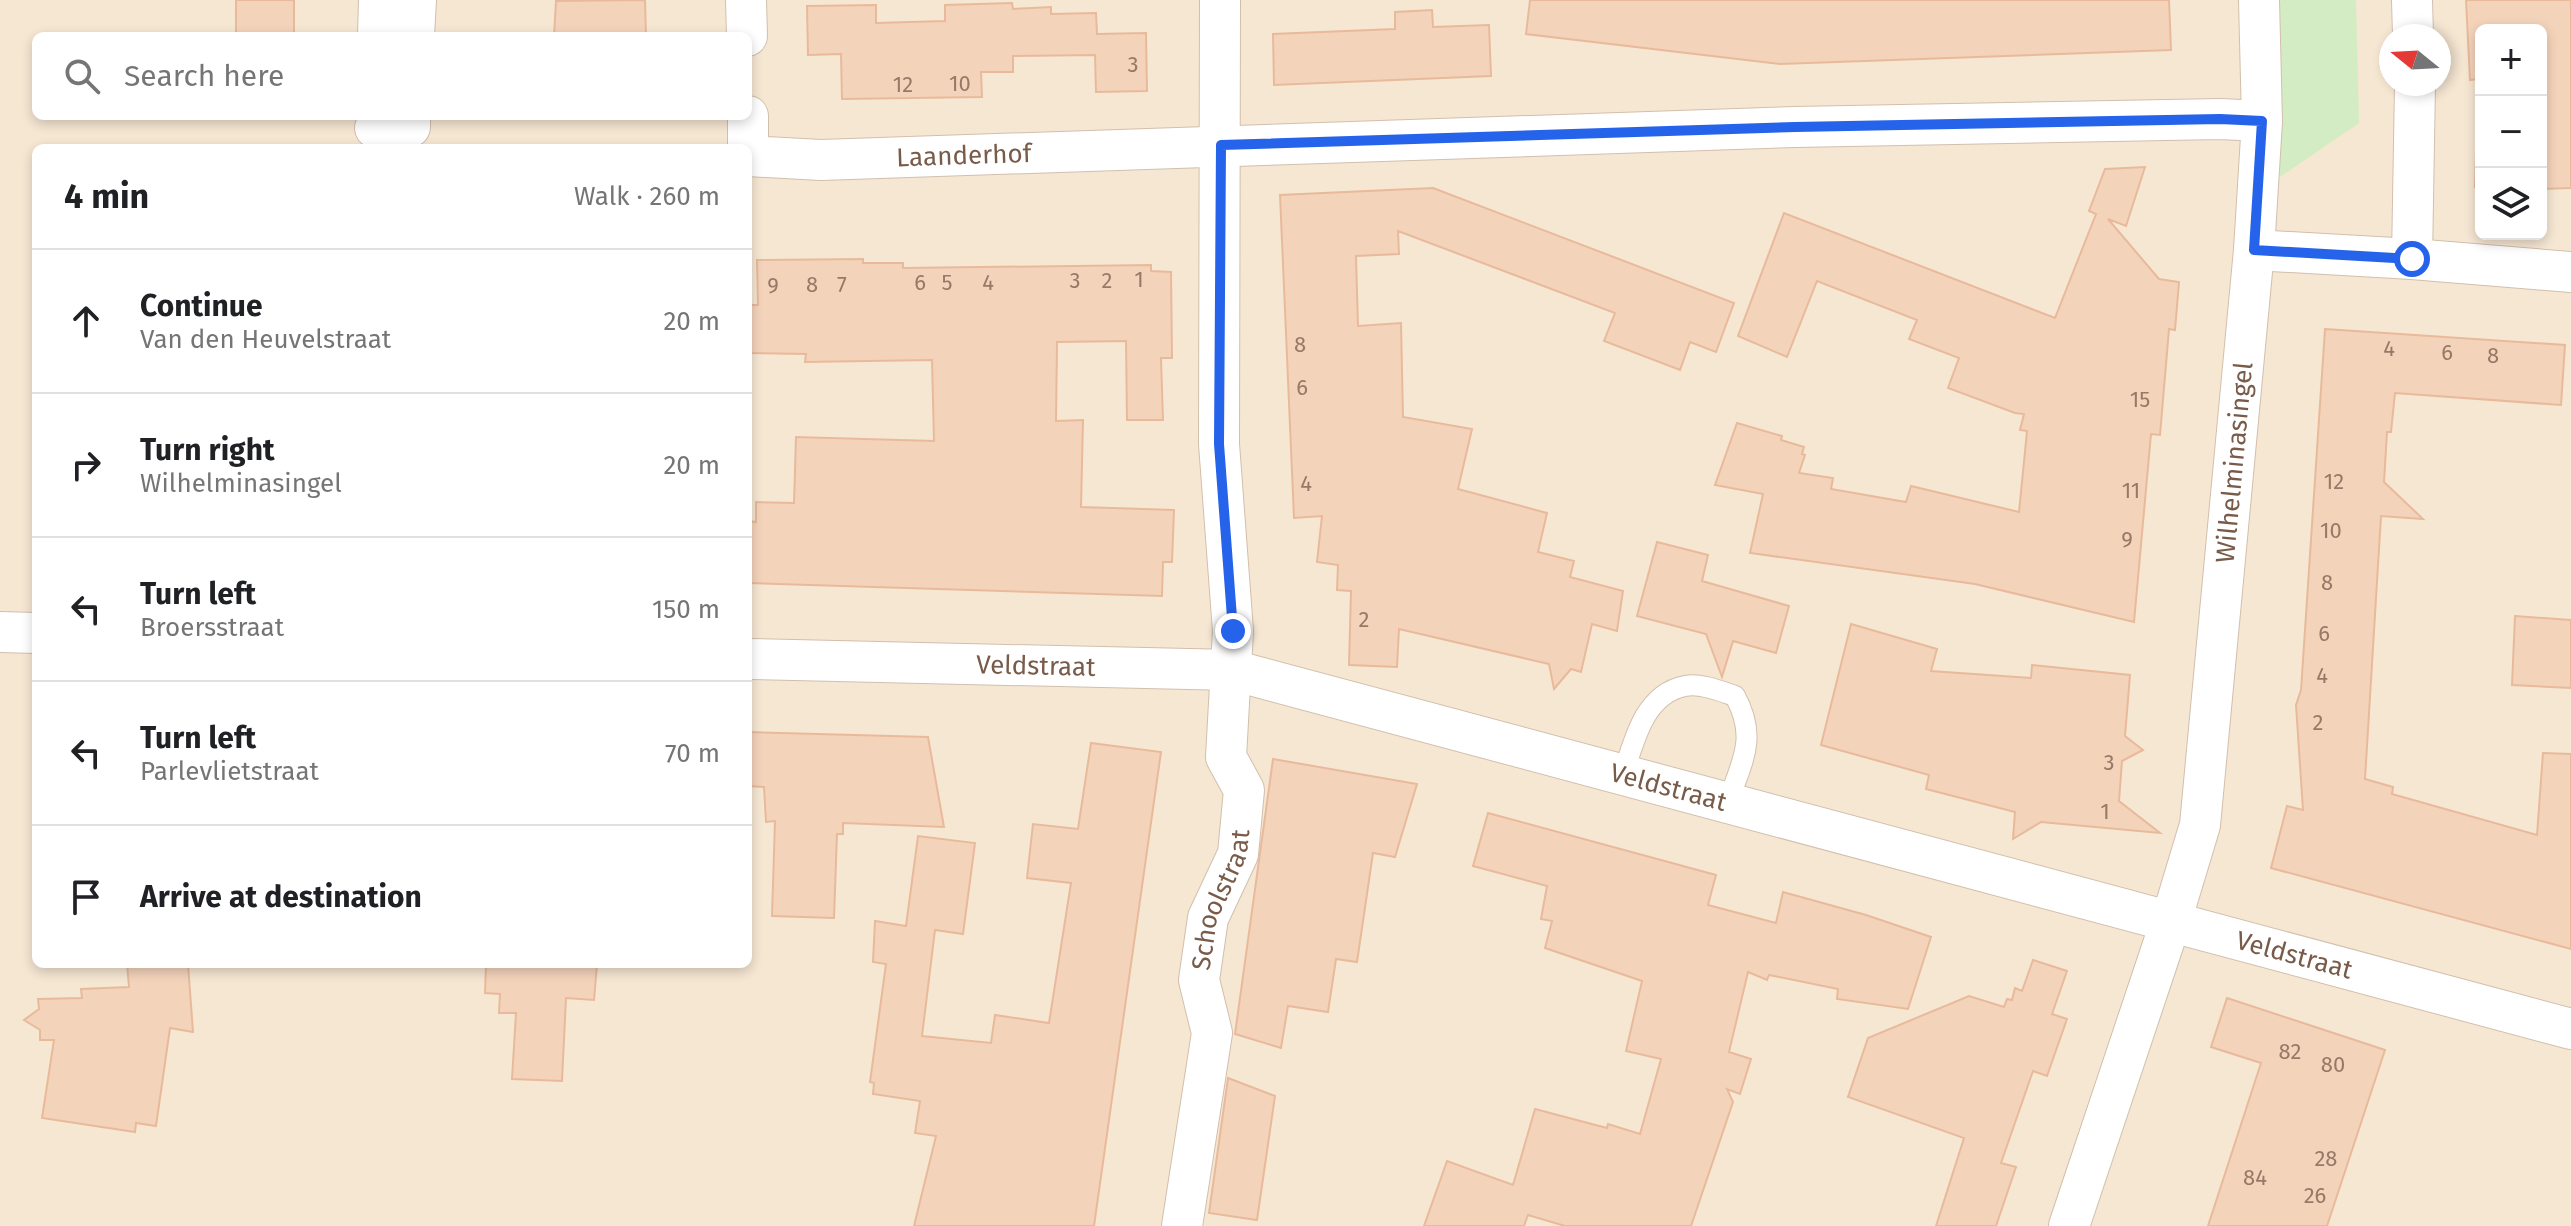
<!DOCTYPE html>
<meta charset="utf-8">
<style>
body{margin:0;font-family:"Fira Sans",sans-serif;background:#f6f6f6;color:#202124}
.controls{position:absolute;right:24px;top:24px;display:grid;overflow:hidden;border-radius:12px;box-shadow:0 4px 12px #0003}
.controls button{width:72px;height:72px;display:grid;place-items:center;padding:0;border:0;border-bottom:2px solid #e0e0e0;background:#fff;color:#202124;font:40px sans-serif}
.compass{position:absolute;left:2379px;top:24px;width:72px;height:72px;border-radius:50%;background:#fff;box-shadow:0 4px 12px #0003;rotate:288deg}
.stop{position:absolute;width:24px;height:24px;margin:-18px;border:6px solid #2563eb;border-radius:50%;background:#fff}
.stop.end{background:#2563eb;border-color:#fff;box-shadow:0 2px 8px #0008}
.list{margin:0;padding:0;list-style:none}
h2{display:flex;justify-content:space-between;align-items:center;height:104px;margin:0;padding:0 32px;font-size:34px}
h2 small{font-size:26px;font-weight:400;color:#757577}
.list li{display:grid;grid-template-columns:52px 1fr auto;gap:24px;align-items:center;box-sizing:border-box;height:144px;padding:0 32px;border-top:2px solid #e0e0e0}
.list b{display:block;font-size:30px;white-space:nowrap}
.list p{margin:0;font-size:26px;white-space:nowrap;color:#757577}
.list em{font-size:26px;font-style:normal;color:#757577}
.icon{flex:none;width:44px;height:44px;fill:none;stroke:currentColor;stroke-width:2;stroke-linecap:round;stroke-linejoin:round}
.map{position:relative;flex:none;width:2571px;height:1226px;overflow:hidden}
.search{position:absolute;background:#fff;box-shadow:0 4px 12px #0003;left:32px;top:32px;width:720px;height:88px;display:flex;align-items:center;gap:20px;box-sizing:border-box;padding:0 28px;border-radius:12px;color:#757577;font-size:30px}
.panel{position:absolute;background:#fff;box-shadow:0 4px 12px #0003;left:32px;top:144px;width:720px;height:824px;border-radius:12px}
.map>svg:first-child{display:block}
.residential{fill:#f6e7d3;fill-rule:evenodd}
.green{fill:#d3ecc3}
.building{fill:#f4d3bb;stroke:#e8ba9b;stroke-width:2}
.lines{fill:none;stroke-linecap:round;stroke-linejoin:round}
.lane-casing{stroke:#d2bfad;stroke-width:22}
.street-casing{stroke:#d2bfad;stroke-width:42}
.lane{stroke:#fff;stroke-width:20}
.street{stroke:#fff;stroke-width:40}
.route{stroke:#2563eb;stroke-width:10}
.labels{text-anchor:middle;stroke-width:6;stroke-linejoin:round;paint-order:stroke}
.number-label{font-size:22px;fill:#977966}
.street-label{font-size:26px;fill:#785b49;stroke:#fff8ed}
</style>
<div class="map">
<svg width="2571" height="1226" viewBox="0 0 2571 1226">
<rect width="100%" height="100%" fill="#fdf5e5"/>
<path class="residential" d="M0 0H2571V1226H0ZM2481 30H2541V234H2481ZM36 36H748V116H36ZM2391 36H2439V84H2391ZM36 148H748V964H36Z"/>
<path class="green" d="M2277 0H2356L2359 123 2280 177Z"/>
<path class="building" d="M236 0H294V36H236Z
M645 0 646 36H554L556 1Z
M1530 0H2169L2171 50 1780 64 1526 34Z
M2466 0H2571V188L2541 189V30H2481V187H2475L2478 79 2470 80Z
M1012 3 1013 9 1051 7V14L1096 13 1097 34 1146 33 1147 91 1096 92 1095 55 1013 56V72H981L982 97 842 99 841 54 808 55 807 6 876 5V23L910 22 945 21V5Z
M1432 10 1433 27 1489 25 1491 76 1274 85 1273 34 1395 29V12Z
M2145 167 2126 226 2108 219 2159 279 2179 282 2175 330 2169 329 2160 435 2151 434 2134 622 1975 584 1750 553 1763 494 1715 485 1737 423 1782 436 1781 440 1804 447 1802 454 1805 455 1799 473 1833 478 1831 489 1906 502 1911 486 2019 512 2027 431 2020 430 2024 414 2015 413 1948 388 1959 358 1909 339 1917 320 1817 281 1787 357 1738 336 1784 213 2055 318 2096 214 2089 211 2105 169Z
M1433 188 1734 303 1716 352 1690 342 1680 370 1604 341 1615 313 1398 231 1399 254 1356 256 1358 326 1401 323 1403 417 1472 429 1458 489 1547 513 1538 552 1574 561 1570 577 1623 591 1617 631 1592 624 1581 672 1571 669 1554 689 1549 664 1399 629 1397 667 1349 665 1351 591 1337 590 1338 565 1317 562 1322 516 1294 518 1280 195Z
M863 259V263H903V268L1151 265V271L1171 272 1172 358H1161L1163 420H1127L1126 341 1057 342 1056 421 1083 420 1081 507 1174 510 1172 562H1163L1162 596 748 583V521L756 522V502L794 503 796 437 934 441 932 360 805 362 806 354 748 353V305H758L757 260Z
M2325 329 2565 345 2561 405 2395 393 2391 432H2387L2384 482 2423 519 2381 516 2365 779 2393 787 2392 794 2537 835 2543 753 2571 754V949L2271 868 2287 806 2303 810 2296 705 2301 690Z
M1657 542 1708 555 1702 581 1789 606 1776 653 1733 641 1722 677 1706 634 1637 616Z
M2515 616 2571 620V688L2512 685Z
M1851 624 1937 649 1931 671 2031 678 2032 665 2130 675 2125 736 2143 750 2122 761 2119 801 2160 833 2041 822 2013 839 2015 812 1926 789 1929 775 1821 745Z
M748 732 928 737 944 827 843 823V834H837L834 918 772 916 775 821 766 822 764 787 748 786Z
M1091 743 1161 752 1094 1226H914L936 1136 915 1133 920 1101 873 1094 874 1083 870 1082 886 964 873 962 875 921 906 926 918 836 975 843 963 934 935 930 922 1036 991 1043 995 1015 1049 1023 1071 883 1027 878 1033 824 1078 829Z
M1273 759 1417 784 1395 857 1373 853 1357 962 1336 959 1328 1012 1288 1006 1281 1048 1235 1034Z
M1488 813 1716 875 1708 905 1776 923 1783 892 1866 915 1931 937 1908 1009 1837 999 1838 989 1769 975 1767 980 1748 972 1729 1052 1751 1059 1740 1094 1727 1089 1733 1102 1691 1226H1565L1528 1215 1524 1226H1424L1447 1161 1513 1185 1535 1109 1607 1128 1608 1124 1640 1134 1661 1059 1626 1051 1642 981 1545 948 1552 921 1541 919 1547 886 1473 866Z
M2033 960 2067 971 2052 1014 2067 1019 2047 1076 2033 1071 2001 1163 2016 1167 1996 1226H1936L1964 1138 1848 1097 1868 1038 1969 996 2004 1007 2007 999 2012 1000 2015 988 2022 991Z
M127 964H188L193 1032 170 1028 156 1126 136 1123 135 1132 42 1118 54 1040H40V1030L24 1020 39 1009 38 999 82 998 81 989 129 987Z
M486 964H597L594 1000 566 998 562 1081 512 1079 516 1013H499L500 994 485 993Z
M2227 998 2385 1050 2327 1226H2208L2261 1063 2211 1047Z
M1228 1078 1275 1096 1257 1220 1209 1213Z"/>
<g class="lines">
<defs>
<path id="lane" d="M1623 775C1634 741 1644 694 1685 686 1701 683 1720 691 1735 696 1758 738 1742 761 1728 802"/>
<g id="street">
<path d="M746 0 747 36"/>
<path d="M2412 0 2413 36"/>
<path d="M378 36 379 0"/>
<path d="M414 36 416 0"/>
<path id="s1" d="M748 116V156L821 160 1795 127 2220 119 2262 121"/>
<path d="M375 128 410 127V116"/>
<path d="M2254 250 2412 259 2571 272"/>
<path d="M2412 259 2415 84"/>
<path d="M0 632 36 633"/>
<path id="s2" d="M748 659 1232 670 2571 1029"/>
<path id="s3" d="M1182 1226 1212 1033 1199 980 1208 918 1238 854 1244 790 1226 757 1233 631 1219 444 1220 0"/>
<path id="s4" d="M2069 1226 2171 921 2200 825 2254 250 2262 121 2259 0"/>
</g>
</defs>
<use href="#lane" class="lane-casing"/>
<use href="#street" class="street-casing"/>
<use href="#lane" class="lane"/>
<use href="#street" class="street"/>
</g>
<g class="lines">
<path class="route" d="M1233 631 1219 444 1221 145 1795 127 2220 119 2262 121 2254 250 2412 259"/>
</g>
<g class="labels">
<g class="number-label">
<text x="1133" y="72">3</text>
<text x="960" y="91">10</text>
<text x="903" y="92">12</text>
<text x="1139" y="287">1</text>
<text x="1075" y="288">3</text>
<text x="1107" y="288">2</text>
<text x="920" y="290">6</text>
<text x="947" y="290">5</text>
<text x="988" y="290">4</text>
<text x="812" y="292">8</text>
<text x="842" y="292">7</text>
<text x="773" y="293">9</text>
<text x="1300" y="352">8</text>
<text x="2389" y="356">4</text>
<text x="2447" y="360">6</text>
<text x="2493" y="363">8</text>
<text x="1302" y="395">6</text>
<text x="2140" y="407">15</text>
<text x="2334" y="489">12</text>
<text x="1306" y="491">4</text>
<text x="2131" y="498">11</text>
<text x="2331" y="538">10</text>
<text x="2127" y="547">9</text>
<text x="2327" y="590">8</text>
<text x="1364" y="627">2</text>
<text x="2324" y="641">6</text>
<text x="2322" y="683">4</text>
<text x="2318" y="730">2</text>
<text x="2109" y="770">3</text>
<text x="2105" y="819">1</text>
<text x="2290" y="1059">82</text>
<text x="2333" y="1072">80</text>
<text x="2326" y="1166">28</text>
<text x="2255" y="1185">84</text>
<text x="2315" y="1203">26</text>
</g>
<g class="street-label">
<text dy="9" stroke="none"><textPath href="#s1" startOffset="256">Laanderhof</textPath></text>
<text dy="9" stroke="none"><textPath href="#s4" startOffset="786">Wilhelminasingel</textPath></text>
<text dy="9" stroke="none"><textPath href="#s2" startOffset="288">Veldstraat</textPath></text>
<text dy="9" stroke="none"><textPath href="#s2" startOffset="936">Veldstraat</textPath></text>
<text dy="9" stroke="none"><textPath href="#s3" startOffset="334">Schoolstraat</textPath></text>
<text dy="9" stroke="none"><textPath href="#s2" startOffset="1584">Veldstraat</textPath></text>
</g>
</g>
</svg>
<div class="controls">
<button>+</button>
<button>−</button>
<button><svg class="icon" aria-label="layers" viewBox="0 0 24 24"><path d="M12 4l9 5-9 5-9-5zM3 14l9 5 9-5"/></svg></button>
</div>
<svg class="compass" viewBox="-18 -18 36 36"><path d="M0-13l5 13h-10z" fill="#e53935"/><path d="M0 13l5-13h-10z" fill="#757577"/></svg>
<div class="stop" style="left:2412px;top:259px"></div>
<div class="stop end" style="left:1233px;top:631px"></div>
<div class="search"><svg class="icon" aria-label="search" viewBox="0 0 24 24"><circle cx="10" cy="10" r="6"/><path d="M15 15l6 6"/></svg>Search here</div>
<section class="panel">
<h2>4 min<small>Walk · 260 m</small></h2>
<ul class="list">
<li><svg class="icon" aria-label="ahead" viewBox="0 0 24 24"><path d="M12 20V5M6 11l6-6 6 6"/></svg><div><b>Continue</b><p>Van den Heuvelstraat</p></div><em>20 m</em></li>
<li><svg class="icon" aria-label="right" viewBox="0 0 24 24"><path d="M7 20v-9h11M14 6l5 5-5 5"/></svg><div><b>Turn right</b><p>Wilhelminasingel</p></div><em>20 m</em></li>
<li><svg class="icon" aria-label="left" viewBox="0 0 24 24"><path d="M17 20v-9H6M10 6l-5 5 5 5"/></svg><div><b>Turn left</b><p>Broersstraat</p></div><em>150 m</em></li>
<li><svg class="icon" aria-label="left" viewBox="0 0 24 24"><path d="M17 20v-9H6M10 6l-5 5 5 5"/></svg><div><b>Turn left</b><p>Parlevlietstraat</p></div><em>70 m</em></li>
<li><svg class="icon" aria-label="arrive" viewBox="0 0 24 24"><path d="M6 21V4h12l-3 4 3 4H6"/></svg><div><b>Arrive at destination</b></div></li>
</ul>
</section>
</div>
